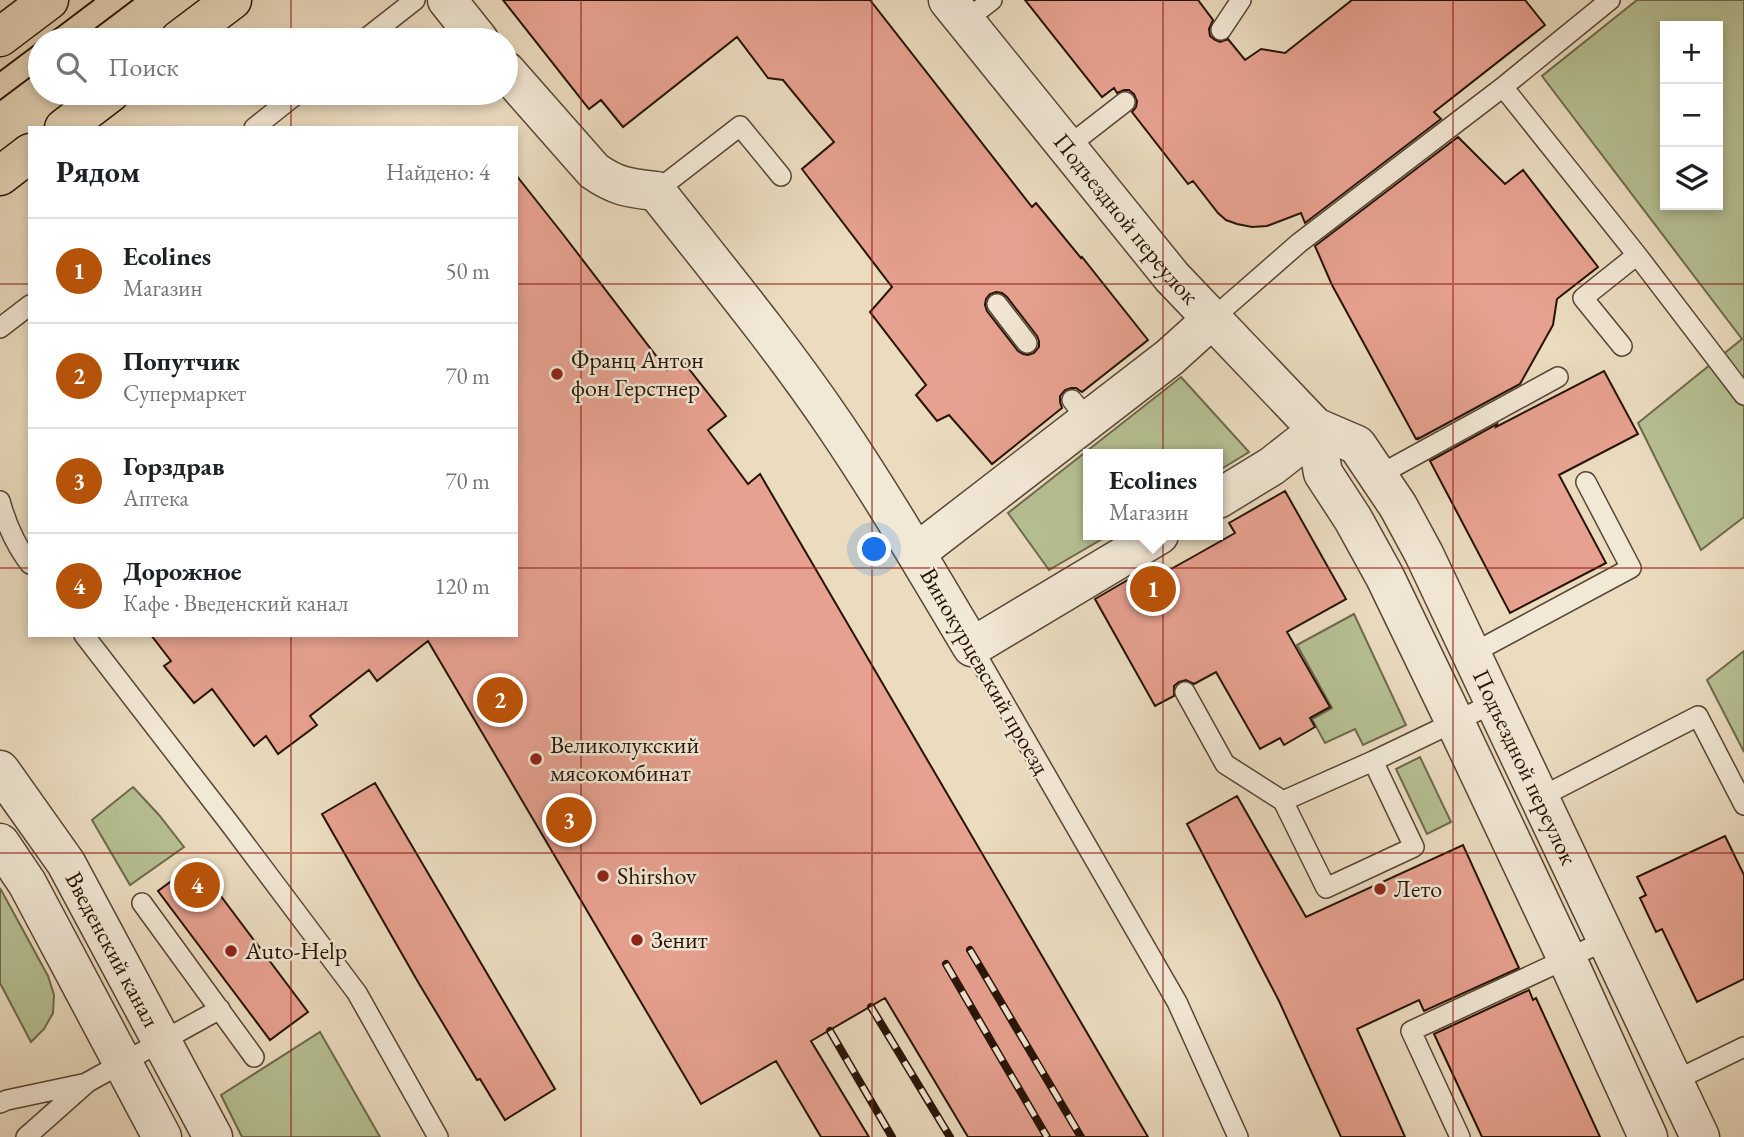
<!DOCTYPE html>
<html lang="ru">
<meta charset="utf-8">
<style>
body{margin:0;font-family:"EB Garamond",serif;background:#f6f6f6;color:#202124}
.controls{position:absolute;right:21px;top:21px;display:grid;overflow:hidden;border-radius:0px;box-shadow:0 4px 10px #0003}
.controls button{width:63px;height:63px;display:grid;place-items:center;padding:0;border:0;border-bottom:2px solid #e0e0e0;background:#fff;color:#202124;font:35px sans-serif}
.you{position:absolute;left:875px;top:550px;width:24px;height:24px;margin:-18px;border:5px solid #fff;border-radius:50%;background:#1a73e8;box-shadow:0 0 0 10px #1a73e833}
.badge{display:grid;place-items:center;width:46px;height:46px;border-radius:50%;background:#b45309;color:#fff;font-size:23px;font-weight:700}
.pin{position:absolute;translate:-50% -50%;border:4px solid #fff;box-shadow:0 2px 7px #0006}
.popup{position:absolute;left:1083px;top:449px;width:140px;height:91px;box-sizing:border-box;display:grid;place-content:center;border-radius:0px;background:#fff;filter:drop-shadow(0 2px 5px #0005);font-size:23px;white-space:nowrap;color:#757577}
.popup b{font-size:26px;color:#202124}
.popup::after{content:'';position:absolute;left:50%;top:100%;margin-left:-14px;border:14px solid transparent;border-top-color:#fff}
.list{margin:0;padding:0;list-style:none}
h2{display:flex;justify-content:space-between;align-items:center;height:91px;margin:0;padding:0 28px;font-size:30px}
h2 small{font-size:23px;font-weight:400;color:#757577}
.list li{display:grid;grid-template-columns:46px 1fr auto;gap:21px;align-items:center;box-sizing:border-box;height:105px;padding:0 28px;border-top:2px solid #e0e0e0}
.list b{display:block;font-size:26px;white-space:nowrap}
.list p{margin:0;font-size:23px;white-space:nowrap;color:#757577}
.list em{font-size:23px;font-style:normal;color:#757577}
.icon{flex:none;width:38px;height:38px;fill:none;stroke:currentColor;stroke-width:2;stroke-linecap:round;stroke-linejoin:round}
.map{position:relative;flex:none;width:1744px;height:1137px;overflow:hidden}
.search{position:absolute;background:#fff;box-shadow:0 4px 10px #0003;left:28px;top:28px;width:490px;height:77px;display:flex;align-items:center;gap:18px;box-sizing:border-box;padding:0 24px;border-radius:38px;color:#757577;font-size:26px}
.panel{position:absolute;background:#fff;box-shadow:0 4px 10px #0003;left:28px;top:126px;width:490px;height:511px;border-radius:0px}
.map>svg:first-child{display:block}
.green{fill:#b6c093;stroke:#6e6a4c;stroke-width:2;fill-rule:evenodd}
.building{fill:#e7a190;stroke:#261305;stroke-width:2;fill-rule:evenodd}
.lines{fill:none;stroke-linecap:round;stroke-linejoin:round}
.service-casing{stroke:#574534;stroke-width:22}
.minor-casing{stroke:#574534;stroke-width:41}
.tertiary-casing{stroke:#574534;stroke-width:41}
.primary-casing{stroke:#261305;stroke-width:41}
.service{stroke:#f2e8d6;stroke-width:19}
.minor{stroke:#f2e8d6;stroke-width:38}
.tertiary{stroke:#f2e8d6;stroke-width:38}
.primary{stroke:#ebdcc0;stroke-width:38}
.tram{stroke:#261305;stroke-width:2}
.rail-casing{stroke:#261305;stroke-width:8}
.rail{stroke:#f2e8d6;stroke-width:5;stroke-dasharray:16;stroke-linecap:butt}
.grid{fill:none;stroke:#8f2418;stroke-width:2;stroke-opacity:0.55}
.poi-dot{fill:#8f2418;stroke:#f2e8d6;stroke-width:2.5}
.labels{text-anchor:middle;stroke-width:5;stroke-linejoin:round;paint-order:stroke}
.street-label{font-size:24px;fill:#261305;stroke:#f2e8d6}
.poi-label{font-size:24px;fill:#261305;stroke:#f2e8d6;text-anchor:start}
</style>
<div class="map">
<svg width="1744" height="1137" viewBox="0 0 1744 1137">
<rect width="100%" height="100%" fill="#ebdcc0"/>
<filter id="stains"><feTurbulence type="fractalNoise" baseFrequency=".00286" numOctaves="4"/><feColorMatrix values="0 0 0 0 .2 0 0 0 0 .09 0 0 0 0 .02 0 0 0 .5 -.17"/></filter>
<radialGradient id="worn" r=".72"><stop offset=".6" stop-color="#630" stop-opacity="0"/><stop offset="1" stop-color="#630" stop-opacity=".3"/></radialGradient>
<path class="green" d="M1637 0H1744V517L1701 550 1638 423 1742 339 1542 76ZM1665 26H1718V205H1665Z
M1181 377 1249 452 1218 471V454H1088V535H1109L1049 570 1008 513Z
M1354 614 1406 725 1363 745 1355 729 1325 743 1312 719 1332 708 1297 645Z
M1744 651V752L1707 680Z
M1420 757 1451 822 1427 834 1396 769Z
M133 787 159 815 184 847 130 885 92 820Z
M0 888 48 976 54 995 53 1013 44 1029 31 1042 0 983Z
M320 1032 380 1137H242L221 1095Z"/>
<path class="building" d="M503 0H870L1032 207 1036 203 1081 258 1082 257 1148 340 1082 392 1076 388H1071L1065 390 1060 396V402L1062 408 992 464 949 415 937 421 916 395 926 385 870 312 892 287 802 169 834 142 783 80 768 78 737 37 623 127 601 100 589 109ZM996 292 1002 293 1007 297 1037 336 1039 341V347L1034 353 1028 355 1023 354 1018 351 987 311 985 305 986 299 990 294Z
M1025 0H1198L1213 20 1209 29 1210 36 1215 40 1220 42 1228 39 1245 60 1261 49 1285 53 1352 0H1525L1545 25 1434 112 1441 119 1305 223 1301 213 1267 226 1252 227 1237 224 1226 220 1218 213 1193 181 1188 184 1132 112 1136 107 1137 101 1134 94 1129 90H1124L1117 93 1114 88 1102 97Z
M1458 137 1505 184 1523 170 1598 267 1557 299 1553 325 1520 384 1418 439V438L1416 439 1332 285 1315 246Z
M516 175 562 233 667 370 681 359 726 416 708 430 748 484 760 474 1148 1137H968L885 998 811 1041 869 1137H821L776 1061 701 1104 428 641 377 681 369 670 310 716 317 725 278 754 266 736 254 746 212 689 194 703 164 666 171 661 151 635H516Z
M1604 371 1638 434 1559 475 1606 563 1510 613 1430 461 1497 424 1496 427Z
M1285 491 1346 599 1287 632 1330 707 1310 718 1315 727 1284 745 1280 738 1260 749 1216 672 1194 684 1186 680 1179 682 1174 686V696L1155 706 1095 599 1138 574 1144 584 1189 559 1235 533 1229 523Z
M375 783 555 1089 505 1120 480 1079 477 1080 418 982 322 814Z
M1237 796 1306 917 1463 845 1519 968 1424 1011 1419 1000 1357 1029 1405 1137H1341L1279 1001 1187 824Z
M1725 836 1744 875V979L1697 1002 1662 929 1656 932 1640 898 1646 895 1637 877Z
M196 863 308 1012 270 1040 158 891Z
M1529 990 1533 1000 1536 998 1600 1137H1482L1434 1034Z"/>
<g class="lines">
<defs>
<path id="service" d="M965 21 992 0
M1221 30 1241 0
M364 40 415 0
M1503 87 1637 255 1744 395
M254 128 298 93
M1067 147 1125 102
M656 191 740 126 781 176
M997 304 1027 343
M1212 319 1299 243 1503 87 1610 0
M0 328 30 305
M1622 346 1583 298 1637 255
M1072 400 1088 420
M1379 475 1558 377
M0 501C6 523 16 546 30 564
M84 635 230 824 357 993 438 1137
M972 647 1177 1002 1238 1137
M1471 654 1631 568 1586 482
M1185 692 1225 764 1283 801 1373 761 1494 703
M1539 798 1698 716 1744 805
M1283 801 1326 888 1414 847 1373 761
M142 903 254 1057
M1674 1081 1744 1047
M0 1103 7 1100 87 1083
M26 1137 88 1082 220 1009
M1460 1137 1411 1031 1607 940"/>
<g id="minor">
<path d="M447 0 479 40"/>
<path id="s1" d="M948 0 1172 277 1315 427 1357 445 1398 506 1424 554 1700 1137"/>
<path d="M506 71 594 171C617 187 629 188 656 191 716 267 779 343 834 424 883 496 927 572 972 647L1159 535"/>
<path d="M1315 427 1323 473 1353 519 1385 577 1455 722 1567 959 1648 1137"/>
<path d="M1218 499 1272 466 1300 444"/>
<path d="M916 553 1170 357 1212 319"/>
<path d="M0 843 27 883 162 1137"/>
</g>
<g id="tertiary">
<path id="s2" d="M0 770 66 863 213 1137"/>
</g>
<path id="primary" d="M0 37 49 0
M179 40 232 0
M64 128 110 93
M0 176 30 153"/>
</defs>
<use href="#service" class="service-casing"/>
<use href="#minor" class="minor-casing"/>
<use href="#tertiary" class="tertiary-casing"/>
<use href="#primary" class="primary-casing"/>
<use href="#service" class="service"/>
<use href="#minor" class="minor"/>
<use href="#tertiary" class="tertiary"/>
<use href="#primary" class="primary"/>
<path class="tram" d="M41 40 94 0
M80 40 133 0
M0 71 40 41
M0 100 40 70"/>
<defs>
<path id="rail" d="M970 950 1081 1137
M946 964 1047 1137
M871 1007 950 1137
M830 1031 892 1137"/>
</defs>
<use href="#rail" class="rail-casing"/>
<use href="#rail" class="rail"/>
</g>
<path class="grid" d="M291 0V40M581 0V1137M872 0V1137M1163 0V1137M1453 0V1137M291 93V128M0 284H30M516 284H1744M0 568H30M516 568H1744M291 635V1137M0 853H1744"/>
<g class="poi-dot">
<circle cx="557" cy="374" r="7"/>
<circle cx="536" cy="759" r="7"/>
<circle cx="603" cy="876" r="7"/>
<circle cx="1380" cy="889" r="7"/>
<circle cx="637" cy="940" r="7"/>
<circle cx="231" cy="951" r="7"/>
</g>
<g class="labels">
<g class="street-label">
<text dy="8" stroke="none"><textPath href="#s1" startOffset="282">Подъездной переулок</textPath></text>
<text transform="translate(985 671) rotate(60)" y="8">Винокурцевский проезд</text>
<text dy="8" stroke="none"><textPath href="#s1" startOffset="973">Подъездной переулок</textPath></text>
<text dy="8" stroke="none"><textPath href="#s2" startOffset="212">Введенский канал</textPath></text>
</g>
<g class="poi-label">
<text x="571" y="368">Франц Антон<tspan x="571" dy="28">фон Герстнер</tspan></text>
<text x="550" y="753">Великолукский<tspan x="550" dy="28">мясокомбинат</tspan></text>
<text x="617" y="884">Shirshov</text>
<text x="1394" y="897">Лето</text>
<text x="651" y="948">Зенит</text>
<text x="245" y="959">Auto-Help</text>
</g>
</g>
<rect width="100%" height="100%" filter="url(#stains)"/>
<rect width="100%" height="100%" fill="url(#worn)"/>
</svg>
<div class="controls">
<button>+</button>
<button>−</button>
<button><svg class="icon" aria-label="layers" viewBox="0 0 24 24"><path d="M12 4l9 5-9 5-9-5zM3 14l9 5 9-5"/></svg></button>
</div>
<div class="you"></div>
<div class="pin badge" style="left:1153px;top:589px">1</div>
<div class="popup"><b>Ecolines</b>Магазин</div>
<div class="pin badge" style="left:500px;top:700px">2</div>
<div class="pin badge" style="left:569px;top:820px">3</div>
<div class="pin badge" style="left:197px;top:885px">4</div>
<div class="search"><svg class="icon" aria-label="search" viewBox="0 0 24 24"><circle cx="10" cy="10" r="6"/><path d="M15 15l6 6"/></svg>Поиск</div>
<section class="panel">
<h2>Рядом<small>Найдено: 4</small></h2>
<ul class="list">
<li><span class="badge">1</span><div><b>Ecolines</b><p>Магазин</p></div><em>50 m</em></li>
<li><span class="badge">2</span><div><b>Попутчик</b><p>Супермаркет</p></div><em>70 m</em></li>
<li><span class="badge">3</span><div><b>Горздрав</b><p>Аптека</p></div><em>70 m</em></li>
<li><span class="badge">4</span><div><b>Дорожное</b><p>Кафе · Введенский канал</p></div><em>120 m</em></li>
</ul>
</section>
</div>
